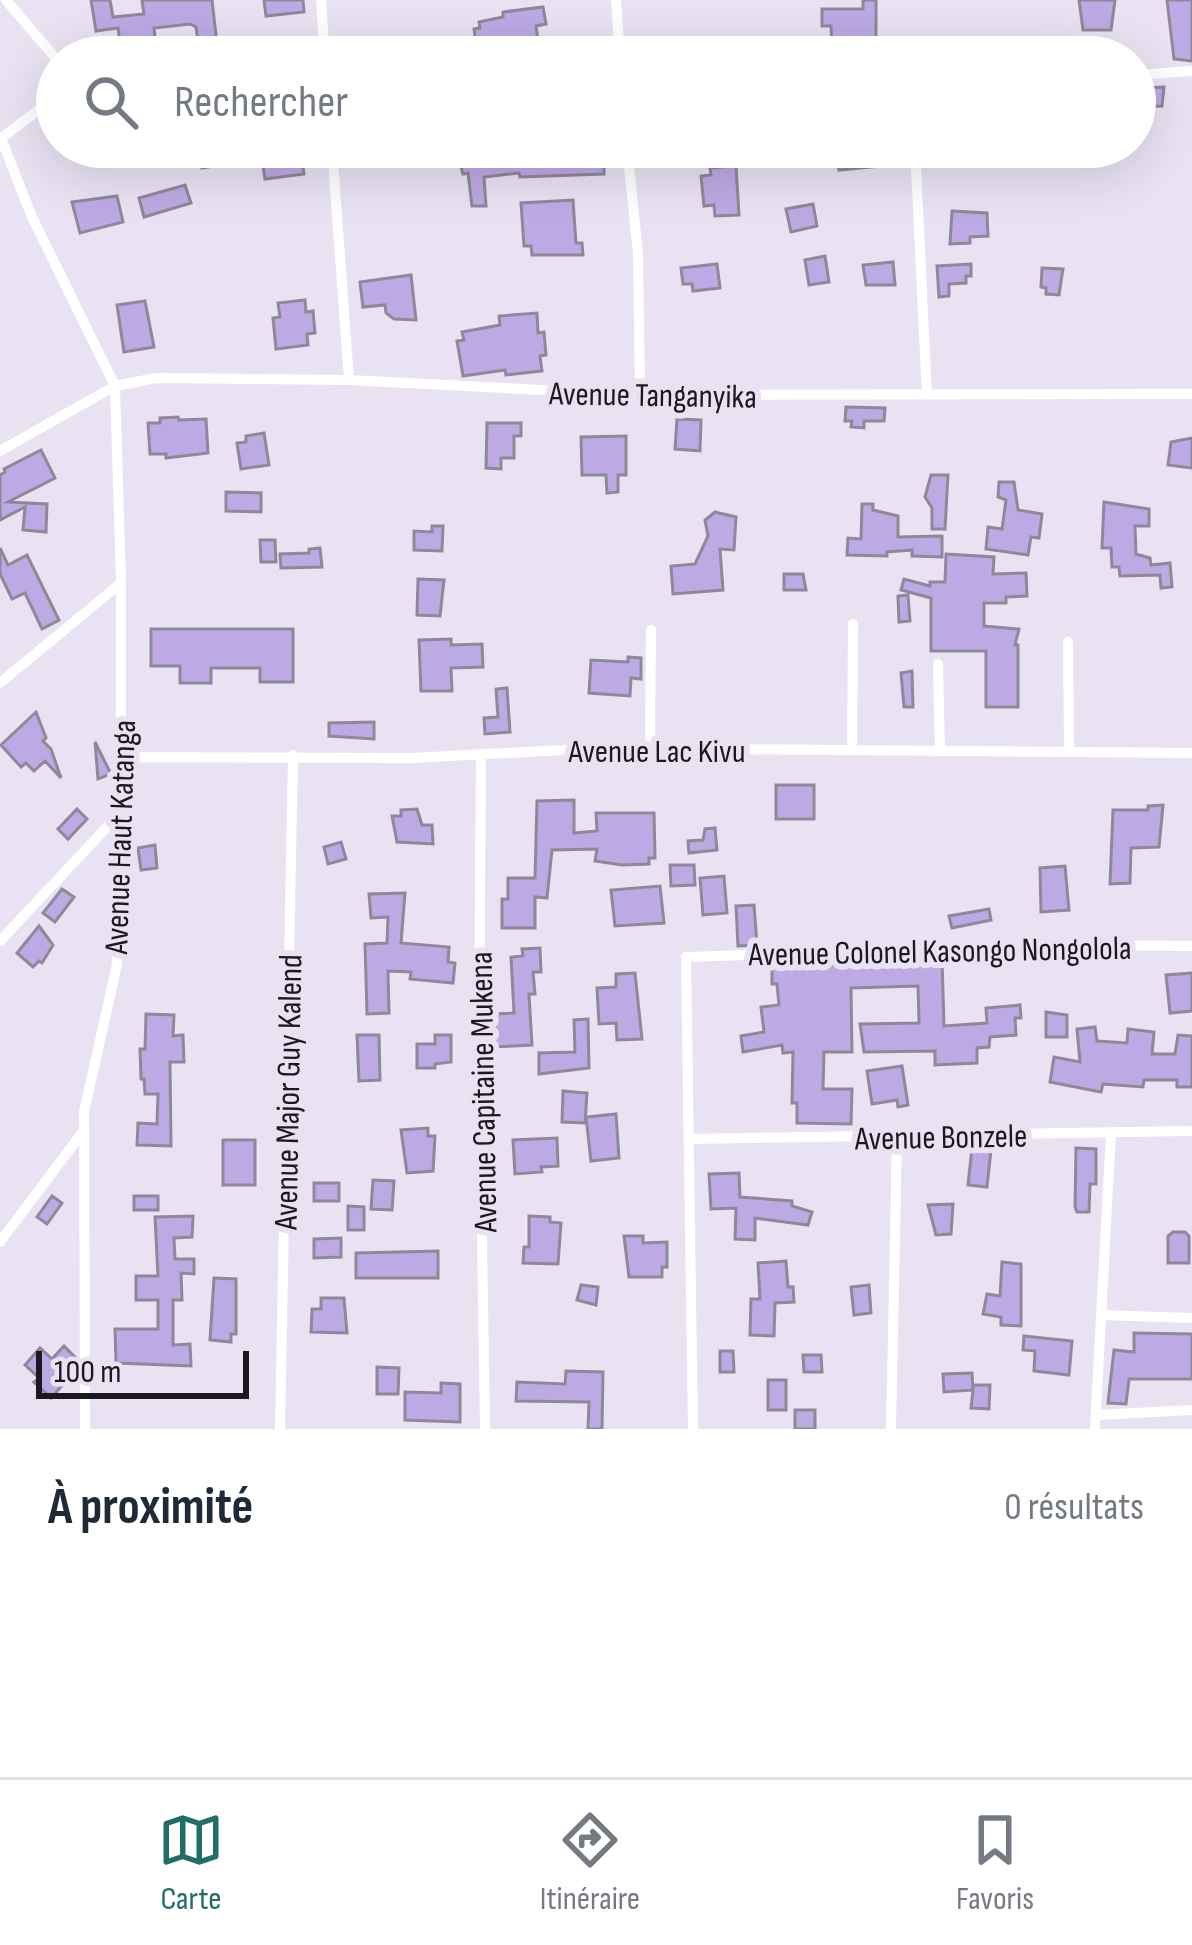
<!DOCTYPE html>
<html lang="fr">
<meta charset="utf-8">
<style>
body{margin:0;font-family:"Sofia Sans Condensed",sans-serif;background:#f2f2f3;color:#1f2937}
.scale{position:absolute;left:36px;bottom:30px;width:213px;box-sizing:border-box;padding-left:12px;border:6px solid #1b191f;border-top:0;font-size:33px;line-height:42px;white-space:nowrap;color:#1b191f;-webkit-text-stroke:9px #e8e2f3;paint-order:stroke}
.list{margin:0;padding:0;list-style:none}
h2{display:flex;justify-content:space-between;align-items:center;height:156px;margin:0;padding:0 48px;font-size:51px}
h2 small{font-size:39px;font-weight:400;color:#747a83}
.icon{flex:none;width:66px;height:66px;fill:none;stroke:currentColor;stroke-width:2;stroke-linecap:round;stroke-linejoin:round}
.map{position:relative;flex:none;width:1192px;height:1429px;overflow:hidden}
.search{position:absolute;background:#fff;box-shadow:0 12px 48px #0002;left:36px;right:36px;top:36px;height:132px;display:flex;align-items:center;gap:30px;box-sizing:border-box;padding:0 42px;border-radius:66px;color:#747a83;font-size:45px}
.sheet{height:348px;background:#fff}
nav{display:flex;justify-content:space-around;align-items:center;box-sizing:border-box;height:168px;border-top:3px solid #e0e1e3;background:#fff;font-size:33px;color:#747a83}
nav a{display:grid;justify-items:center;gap:6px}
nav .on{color:#236d68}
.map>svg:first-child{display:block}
.building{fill:#bda9e4;stroke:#8e8999;stroke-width:3}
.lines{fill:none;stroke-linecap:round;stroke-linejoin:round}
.street{stroke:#fff;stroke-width:10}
.labels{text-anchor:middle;stroke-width:12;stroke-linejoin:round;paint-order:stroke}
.street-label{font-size:33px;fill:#1b191f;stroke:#e8e2f3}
</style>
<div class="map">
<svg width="1192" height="1429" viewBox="0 0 1192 1429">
<rect width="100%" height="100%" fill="#e8e2f3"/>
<path class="building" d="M91 0H110L113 17 144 14 142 0H212L217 44 231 42 233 57H200L196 27 190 24 154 28 157 57H122L118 28 96 31Z
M264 0H303L304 12 266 16Z
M863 0H876V53L848 54V46L832 47 831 26H822V9H863Z
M1079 0H1115L1111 30H1083Z
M1167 0H1192V61L1174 59Z
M543 7 546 24 536 26 539 48 516 51 517 57H474L472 44 476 43 474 29 480 28 479 22 503 17V12Z
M397 43 398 57H367L366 45Z
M1164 87 1162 106 1144 107 1143 88Z
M149 147H212L214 166 202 168 201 156 150 160Z
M260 147H300L304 174 265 179Z
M455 147H530V154H541L542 160H571V152H591V159L604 158V174L520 177 519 173 484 177 486 206H472L468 173 463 174Z
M837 147 881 149 882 166 839 170Z
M736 166 739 215 715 216 714 205 704 206 701 176 711 175 710 168Z
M185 185 191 203 144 217 139 198Z
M117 196 123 222 80 233 72 202Z
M573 200 576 243H582L583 255H532L531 246H524L521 203Z
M813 204 817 226 791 232 786 209Z
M952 211 987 213 988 236 970 237V243L950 244Z
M825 256 829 282 809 285 805 260Z
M893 262 895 285H866L863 265Z
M717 264 720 288 693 291 692 284H683L681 268Z
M971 264V276H966V283L949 284V296L939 297 937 266Z
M1042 268 1063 269 1059 295 1046 294V288L1041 287Z
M411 275 416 320 394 319 386 313 385 305 363 307 360 282Z
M305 300 306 312 313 311 315 333 307 334 308 345 276 349 273 318 280 317 278 303Z
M145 301 154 347 124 352 117 305Z
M537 313 538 333 544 332 546 355 540 356 542 371 506 375 505 370 463 376 457 341 464 340 462 332 500 325 499 316Z
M846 407 885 408 884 421H864V428L851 427 852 421H845Z
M178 417 179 420 206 419 208 453 166 458V454H150L148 423H160V418Z
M677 419 701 420 700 451 675 449Z
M487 423H521V436H514V458H501V469L486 468Z
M264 433 269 465 241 469 237 443 246 442V436Z
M626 436V475H618V492L607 493 606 475H582L581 437Z
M1192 438V468L1168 465 1171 442Z
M41 450 55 478 8 502 47 504 46 532 23 530 25 507 0 520V475L5 472 4 469Z
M931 475H948L945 529H932V508L925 497Z
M999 482H1014L1018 510 1042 514 1039 538 1031 537 1028 555 986 549 988 527 1002 529 1006 500 998 497Z
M226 492 261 493V512L226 511Z
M1104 502 1149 509V526H1135L1136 554 1150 558 1151 565 1170 563 1172 587 1161 588 1160 575 1120 576 1119 567H1112L1111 548H1102Z
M862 504H873V510L898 516V537L942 536V557L912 556V550L887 552V556L847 555 848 538 861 539Z
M715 512 736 517 734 550 720 549 723 590 673 594 671 566 695 564 708 536 705 520Z
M432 526H443L442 551 414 550V531L432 532Z
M260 540H275L276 562H261Z
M0 548 8 565 27 555 59 620 42 629 25 593 12 599 0 574Z
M320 548 322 567 281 568 280 554 309 553V549Z
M946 554 994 557 993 574 1026 573 1027 596 1006 597V603H984V626L1019 629 1015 645H1018V707H986V651H931V598L901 590 904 579 930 586V582H945Z
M784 574H803L806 590H784Z
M418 579 444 580 440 616 417 615Z
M908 595 910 621 899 622 898 596Z
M151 629H293V682H260V668H211V683H180V666H151Z
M451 639V645L482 644 483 667 451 668 452 691H421L419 640Z
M628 657 641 658V679L631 678 630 696 589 693 591 660 628 662Z
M912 671 913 707H904L901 673Z
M507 688 510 732 485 734 484 718 498 717 496 689Z
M36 712 46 738 43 741 51 749 61 778 45 761 34 771 26 763 21 767 1 745Z
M374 722V739L329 736V723Z
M95 742 111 774 98 779Z
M776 785H814V819H776Z
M574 800V833L597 831 596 813H654L655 858H649V864L622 865 595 861 597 849 552 850 547 898 535 897V928H502V899H508V878H535L537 801Z
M1163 805 1159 847 1131 848 1130 883 1110 884 1113 810H1148V806Z
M77 809 87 819 68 839 58 829Z
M417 809 422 825H432L433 844 397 842 392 816H401V810Z
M715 828 717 850 689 853 688 841 703 840 705 829Z
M341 842 346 859 328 864 324 847Z
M155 845 157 868 141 870 138 848Z
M670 865H694L695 885 671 886Z
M1065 866 1069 910 1041 912 1040 868Z
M724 876 727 913 703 915 700 878Z
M660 886 664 923 615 926 611 890Z
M62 889 74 897 55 922 43 913Z
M405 893 401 943 449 947 448 962 455 963 453 983 410 979 411 972 388 971 389 1013 367 1014 365 944 387 943 388 917 371 918 369 894Z
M754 905 757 945 738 946 736 906Z
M989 909 991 920 952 928 949 916Z
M39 926 53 945 42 963 39 961 33 967 17 953Z
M540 948 541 972H533L535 994H529L532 1045 493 1047 491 1014 514 1013 511 957 523 956 522 949Z
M942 959 944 1026 987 1023 986 1008 1020 1005 1021 1018H1015L1016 1035 990 1037 989 1047 977 1048V1063L935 1065V1051L864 1052 860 1024 919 1023 918 986 851 988 852 1052H824L823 1089H852L851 1124 797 1123V1103H792L793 1052 783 1053 782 1045 743 1052 741 1036 764 1032 761 1007 779 1005 777 984H772V964L866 965V961Z
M635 973 642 1039 617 1040 616 1023 599 1024 597 988 616 987V974Z
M1192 973V1011L1170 1013 1166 975Z
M1046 1012 1067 1015V1037H1046Z
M146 1014 174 1015 173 1036 183 1035 184 1062H170L171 1146 137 1145 138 1123 157 1124 158 1094H145L144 1079H141L140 1049H145Z
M588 1019 589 1068 539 1074V1053L575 1052 574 1020Z
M1095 1027 1097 1041 1127 1043 1128 1029 1154 1032 1152 1054H1175L1178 1035 1192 1036V1087H1177V1080H1144L1143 1087 1103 1084 1101 1092 1050 1082 1054 1057 1080 1062 1077 1029Z
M357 1035H379L380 1080 359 1081Z
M435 1035H451V1062L435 1064V1068H417V1044H435Z
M902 1066 908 1105 898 1107 897 1100 872 1104 867 1071Z
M563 1091 587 1093 585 1123 562 1122Z
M616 1114 619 1158 591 1161 586 1117Z
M428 1128V1136H435L433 1171 407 1173 401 1130Z
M557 1138 558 1166 541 1167 542 1172 515 1174 513 1140Z
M223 1140H255V1185H223Z
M972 1148 991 1150 987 1187 968 1185Z
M1076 1148 1096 1149V1184H1090L1089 1212H1077L1075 1207Z
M739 1173 740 1197 792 1201V1206L812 1212 808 1225 755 1218V1240L735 1239 736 1208 711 1209 709 1174Z
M373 1180 394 1181 392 1210 371 1209Z
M314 1183H339V1201H314Z
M52 1196 62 1203 47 1224 37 1217Z
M134 1196H158V1210H134Z
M953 1204 951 1234 936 1235 928 1205Z
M348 1206 364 1207V1230H348Z
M193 1216 192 1237 174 1238 175 1259H194V1274L181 1273 182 1300H173V1345L190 1344 191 1366 116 1363 115 1329H158V1300H136V1276H158L155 1217Z
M529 1216 550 1217V1222L561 1223 558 1264 523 1263 524 1247H529Z
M1173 1232H1185L1189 1236V1263H1168V1236Z
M624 1236H643V1243L667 1242V1267H662V1277H629Z
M341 1238V1257L314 1258V1239Z
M438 1251V1278H356V1253Z
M786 1261 788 1287H793L794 1302 775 1303 774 1336 750 1335 751 1299H760L758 1263Z
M1002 1262 1021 1264V1326L1001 1325V1317L983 1314 987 1294 1000 1296Z
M214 1278 236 1279V1334H231V1342L210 1340Z
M581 1285 598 1287 596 1305 577 1300Z
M869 1285 871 1313 854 1315 851 1287Z
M321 1298H344L347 1333 311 1332 312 1309H321Z
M1134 1333 1192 1334V1379H1129L1126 1404 1108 1403 1114 1350 1134 1352Z
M1024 1336 1072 1341 1069 1375 1034 1371 1035 1351 1023 1350Z
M64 1346 75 1357V1371L51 1398 34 1382 39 1378 25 1365 40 1348 52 1359Z
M720 1351H733L734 1372H720Z
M803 1355H821L822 1372H804Z
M377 1367 399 1368 398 1394H377Z
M566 1371 603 1372 602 1429H588L589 1402 516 1401 517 1382 565 1384Z
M972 1373 973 1390V1385H990L989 1409 971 1408 973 1390 944 1392 943 1374Z
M768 1380H786V1410H768Z
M441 1383 460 1384V1422L405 1420V1392L441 1393Z
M795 1410H815V1429H795Z"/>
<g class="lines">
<path class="street" d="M6 0 57 60
M321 0 325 57
M616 0 620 57
M1135 75 1192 71
M1 138 32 217 115 386 121 583V921L116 969 84 1112 85 1429
M0 139 57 96
M332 147 349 380
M627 147 638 254 640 395
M915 147 927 395
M0 451 115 386 156 378 349 380 640 395 1192 394
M1068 642 1069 752
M938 664 940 750
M0 683 121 583
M650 748 651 630
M852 750 853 624
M481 754 479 1039 485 1429
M123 757 412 758 600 748 1192 753
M0 941 121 812
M691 1139 1192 1131
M0 1242 82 1133
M1101 1315 1192 1318
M1096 1415 1192 1410
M280 1429 293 755
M693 1429 686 957 1060 945 1192 946
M891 1429 897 1138
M1095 1429 1111 1132"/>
</g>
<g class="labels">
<g class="street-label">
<text transform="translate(653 394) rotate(1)" y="12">Avenue Tanganyika</text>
<text x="657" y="762">Avenue Lac Kivu</text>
<text transform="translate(119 837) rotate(-88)" y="12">Avenue Haut Katanga</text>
<text transform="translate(940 950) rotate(-1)" y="12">Avenue Colonel Kasongo Nongolola</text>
<text transform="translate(287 1092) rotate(-89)" y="12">Avenue Major Guy Kalend</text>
<text transform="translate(482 1092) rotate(-91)" y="12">Avenue Capitaine Mukena</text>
<text transform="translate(941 1136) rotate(-1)" y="12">Avenue Bonzele</text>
</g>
</g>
</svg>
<div class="scale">100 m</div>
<div class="search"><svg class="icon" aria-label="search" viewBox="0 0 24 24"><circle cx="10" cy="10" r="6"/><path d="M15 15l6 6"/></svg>Rechercher</div>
</div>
<section class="sheet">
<h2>À proximité<small>0 résultats</small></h2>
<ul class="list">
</ul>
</section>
<nav>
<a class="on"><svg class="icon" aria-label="map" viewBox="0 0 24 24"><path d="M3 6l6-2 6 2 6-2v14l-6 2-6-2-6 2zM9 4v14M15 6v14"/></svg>Carte</a>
<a><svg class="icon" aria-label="directions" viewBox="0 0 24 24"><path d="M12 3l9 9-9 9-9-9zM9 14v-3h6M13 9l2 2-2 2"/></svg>Itinéraire</a>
<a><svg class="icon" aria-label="saved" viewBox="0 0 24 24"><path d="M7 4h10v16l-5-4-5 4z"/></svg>Favoris</a>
</nav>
